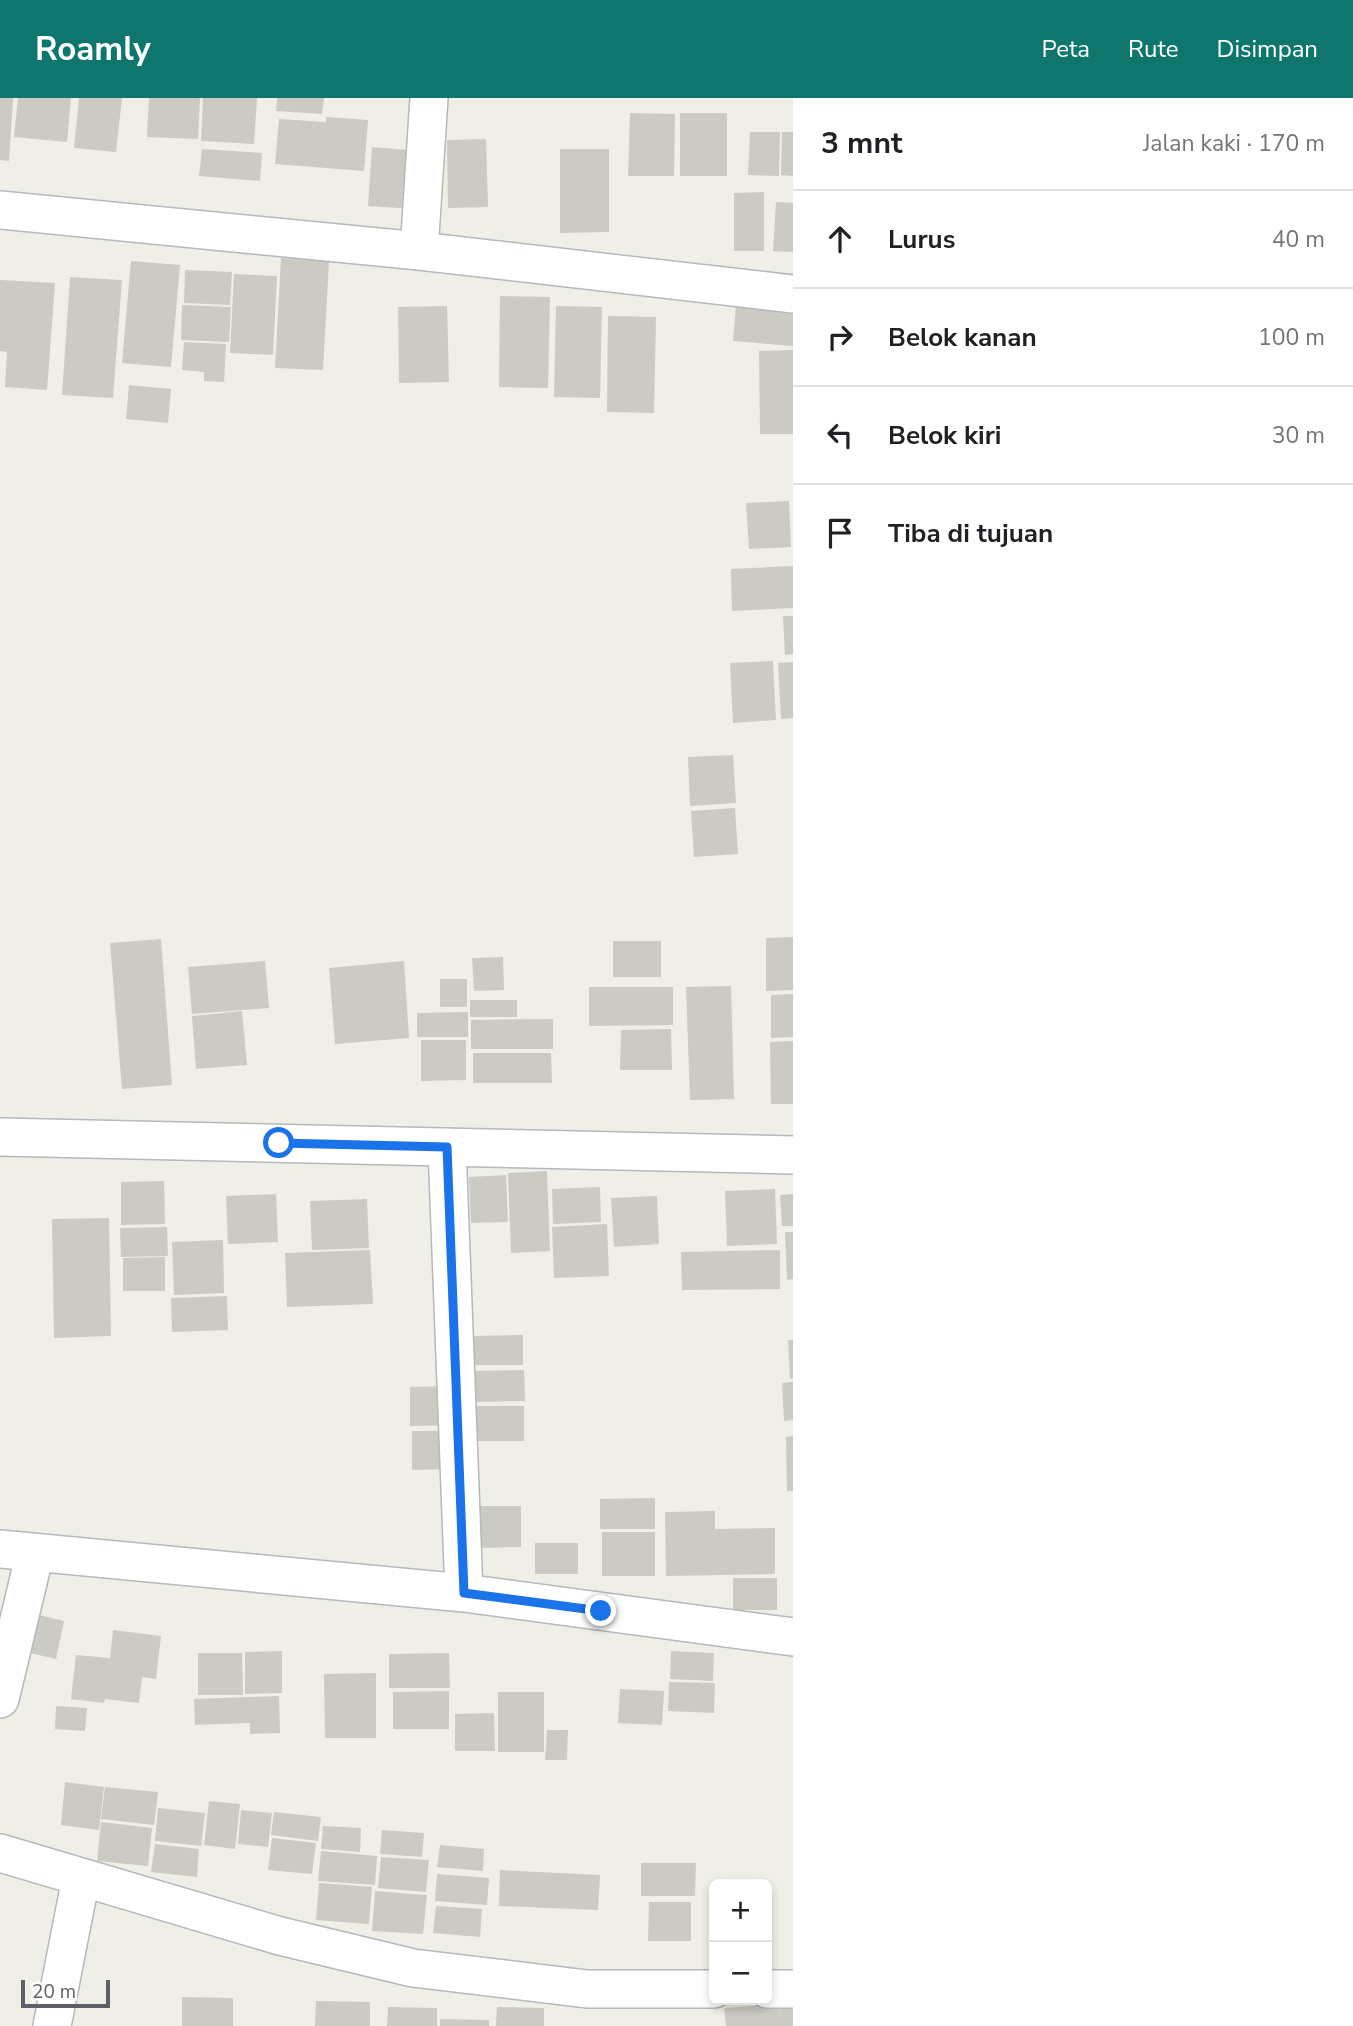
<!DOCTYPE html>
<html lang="id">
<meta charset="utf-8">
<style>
body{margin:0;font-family:"Nunito Sans",sans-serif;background:#f2f2f2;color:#202124}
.controls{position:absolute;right:21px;bottom:21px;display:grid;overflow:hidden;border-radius:10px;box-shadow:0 4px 10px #0003}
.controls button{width:63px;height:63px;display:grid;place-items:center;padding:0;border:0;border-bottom:2px solid #e0e0e0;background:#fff;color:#202124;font:35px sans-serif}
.scale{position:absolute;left:21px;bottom:18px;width:89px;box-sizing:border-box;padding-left:7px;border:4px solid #5e6066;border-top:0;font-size:19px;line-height:24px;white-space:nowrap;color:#5e6066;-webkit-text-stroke:5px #fff;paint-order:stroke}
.stop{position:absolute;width:21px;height:21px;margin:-16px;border:5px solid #1a73e8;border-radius:50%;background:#fff}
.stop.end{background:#1a73e8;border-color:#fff;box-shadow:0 2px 7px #0008}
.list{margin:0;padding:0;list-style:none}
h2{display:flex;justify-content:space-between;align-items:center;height:91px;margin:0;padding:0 28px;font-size:30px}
h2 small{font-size:23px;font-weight:400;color:#757577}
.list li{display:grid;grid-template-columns:46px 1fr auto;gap:21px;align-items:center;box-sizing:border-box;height:98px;padding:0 28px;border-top:2px solid #e0e0e0}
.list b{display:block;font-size:26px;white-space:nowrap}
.list em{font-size:23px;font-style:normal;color:#757577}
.icon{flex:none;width:38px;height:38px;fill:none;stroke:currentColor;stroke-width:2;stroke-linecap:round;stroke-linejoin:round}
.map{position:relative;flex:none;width:793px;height:1928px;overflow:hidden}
header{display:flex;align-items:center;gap:42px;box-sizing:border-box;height:98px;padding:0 35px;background:#0f766e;color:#fff}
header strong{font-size:33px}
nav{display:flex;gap:38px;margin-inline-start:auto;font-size:24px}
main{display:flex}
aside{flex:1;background:#fff}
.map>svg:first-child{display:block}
.building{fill:#cbcac3}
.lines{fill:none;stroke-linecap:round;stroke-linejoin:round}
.minor-casing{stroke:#b7b7bc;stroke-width:40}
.minor{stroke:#fff;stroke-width:37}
.route{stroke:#1a73e8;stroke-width:9}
</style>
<header>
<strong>Roamly</strong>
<nav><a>Peta</a><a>Rute</a><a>Disimpan</a></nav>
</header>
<main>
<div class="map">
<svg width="793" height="1928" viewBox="0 0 793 1928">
<rect width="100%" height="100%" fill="#efefe7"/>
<path class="building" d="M0 0H13L9 63 0 62Z
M18 0H71L67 44 14 39Z
M79 0H122L116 54 74 50Z
M149 0H200L198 41 147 39Z
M203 0H257L254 46 201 43Z
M277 0H324L322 16 276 13Z
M630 15 675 16 674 78H628Z
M680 15H727V78H680Z
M326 19 368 22 364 73 275 66 279 21 326 24Z
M750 34H780L779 78 748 77Z
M782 34H793V78L781 77Z
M486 41 488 109 448 110 447 42Z
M372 49 419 53 415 111 368 108Z
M202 51 262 55 260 83 199 78Z
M560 51H609V134L560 135Z
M764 94V153H734V95Z
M776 104 793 105V154L773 153Z
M281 160 329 163 323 272 275 270Z
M131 163 180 167 171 269 122 265Z
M185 172 232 174 230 207 184 205Z
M234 176 277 178 273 257 230 255Z
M70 179 122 182 113 300 62 297Z
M0 182 55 185 47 292 5 289 7 254 0 253Z
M737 196 793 200V248L733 243Z
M500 198 550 199 548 290 499 289Z
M182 207 231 209 229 244 181 242Z
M447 208 449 284 399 285 398 209Z
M556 208 602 209 600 300 554 299Z
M608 218 656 219 654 315 607 314Z
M184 244 226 246 224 284 204 283V274L182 272Z
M793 252V336H760L759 253Z
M129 287 171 291 168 325 126 321Z
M789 403 791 449 749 451 746 405Z
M793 468V510L732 513 731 471Z
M783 518H793V556L785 557Z
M773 563 776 622 733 625 730 565Z
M793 564V620L781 621 778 565Z
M733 657 736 705 690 708 688 659Z
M735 710 738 756 694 759 691 713Z
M793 839V892L766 893V840Z
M161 841 172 987 122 991 110 845Z
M613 843H661V879H613Z
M503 859 504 892 474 893 472 860Z
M265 863 269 910 192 916 188 869Z
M404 863 409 940 335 946 329 870Z
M440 881H467V909H440Z
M731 888 734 1001 690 1002 686 889Z
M589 889H673V927L589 928Z
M793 896V939L771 940V897Z
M470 902H517V919H470Z
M242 913 247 967 196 971 192 918Z
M468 914V939H417V915Z
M553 921V951H471V922Z
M671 931 672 972H620L621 932Z
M421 942H466V982L421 983Z
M793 943V1006H771L770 944Z
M473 955H551L552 985H473Z
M547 1073 550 1153 511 1155 508 1075Z
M506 1077 508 1124 471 1125 469 1079Z
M164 1083 165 1126 121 1127V1084Z
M600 1089 601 1124 553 1126 552 1091Z
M775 1091 777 1146 727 1148 725 1093Z
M276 1096 278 1144 228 1146 226 1098Z
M793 1096V1128H782L780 1097Z
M657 1098 659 1146 614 1149 611 1100Z
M367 1101 369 1150 312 1152 310 1103Z
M109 1120 111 1238 54 1240 52 1121Z
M607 1126 609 1178 554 1180 552 1129Z
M167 1129 168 1158 121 1159 120 1130Z
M785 1134H793V1181L787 1182Z
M223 1142 224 1195 174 1197 172 1144Z
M370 1152 373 1206 287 1209 285 1155Z
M780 1152V1191L682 1192 681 1154Z
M165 1159V1193H123V1160Z
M227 1198 228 1232 172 1234 171 1200Z
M523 1237V1267H469V1238Z
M788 1242H793V1280L790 1281Z
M524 1272 525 1303 471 1304V1273Z
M793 1284V1322L784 1323 782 1285Z
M450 1288 451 1327 410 1328V1289Z
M473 1308H524V1343H473Z
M412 1333H452V1371L412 1372Z
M793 1338V1393H787L786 1339Z
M655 1400V1431H600V1401Z
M473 1408H521V1449L473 1450Z
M715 1413V1431L775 1430V1476L666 1478 665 1414Z
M602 1434H655V1478H602Z
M535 1445H578V1476H535Z
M733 1480H777V1512H733Z
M26 1514 64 1523 56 1561 17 1552Z
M113 1532 161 1538 156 1581 142 1579 139 1605 105 1601 104 1605 71 1601 76 1557 110 1560Z
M282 1553V1595L245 1596V1554Z
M671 1553 714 1555 713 1583 670 1581Z
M198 1555H242L243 1597H198Z
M449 1555 450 1590H389V1556Z
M376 1575V1640H325L324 1576Z
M669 1584 715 1585 714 1615 668 1613Z
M620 1591 664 1593 662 1627 618 1625Z
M449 1593V1631H393V1594Z
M498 1594H544V1654H498Z
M279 1598 280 1635 250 1636V1625L195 1627 194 1601Z
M56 1608 87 1610 85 1633 55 1631Z
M494 1615 495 1653H455V1616Z
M547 1632H568L567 1662H545Z
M65 1684 104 1689 99 1732 61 1727Z
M105 1689 158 1694 154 1727 101 1721Z
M209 1703 240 1706 235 1751 204 1747Z
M158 1710 205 1715 201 1748 155 1743Z
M241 1712 272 1715 268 1749 238 1746Z
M274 1714 321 1719 318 1743 271 1737Z
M101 1724 152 1730 148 1768 97 1763Z
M323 1728 361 1730 360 1754 321 1751Z
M382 1732 424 1735 422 1759 380 1756Z
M272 1740 316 1745 312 1776 268 1772Z
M155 1746 199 1751 197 1779 151 1774Z
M440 1747 484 1751 483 1773 437 1769Z
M321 1753 377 1758 375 1787 318 1783Z
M381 1759 429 1762 426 1794 378 1790Z
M641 1765H696L695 1798H641Z
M500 1772 600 1777 598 1812 499 1808Z
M437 1776 489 1780 487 1807 435 1803Z
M319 1785 372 1789 369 1826 316 1822Z
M375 1793 427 1797 423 1836 372 1833Z
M649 1804H691V1843H648Z
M436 1808 482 1811 480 1839 433 1835Z
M182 1899 233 1900V1928H182Z
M316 1903 370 1904V1928H315Z
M779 1906 780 1917V1907L793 1906V1928H726L724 1910Z
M388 1909 437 1910V1928H387Z
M497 1909 544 1910V1928H496Z
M440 1921 489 1922V1928H440Z"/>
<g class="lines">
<defs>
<path id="minor" d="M0 112 419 153 793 196
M419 153 429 0
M0 1039 793 1057
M447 1049 464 1495
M0 1451 464 1495 793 1539
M0 1601 35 1455
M0 1755 280 1838 413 1870 587 1891H714
M767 1891H793
M52 1928 81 1780"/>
</defs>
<use href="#minor" class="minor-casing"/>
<use href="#minor" class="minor"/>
</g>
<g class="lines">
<path class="route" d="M279 1045 447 1049 464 1495 601 1513"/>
</g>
</svg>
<div class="controls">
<button>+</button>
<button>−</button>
</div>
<div class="scale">20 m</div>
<div class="stop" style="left:279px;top:1045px"></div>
<div class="stop end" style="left:601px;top:1513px"></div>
</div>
<aside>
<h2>3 mnt<small>Jalan kaki · 170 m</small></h2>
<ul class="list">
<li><svg class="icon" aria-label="ahead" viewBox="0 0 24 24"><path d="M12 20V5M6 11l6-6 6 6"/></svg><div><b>Lurus</b></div><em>40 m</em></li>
<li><svg class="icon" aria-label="right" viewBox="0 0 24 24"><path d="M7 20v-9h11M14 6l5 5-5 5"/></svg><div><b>Belok kanan</b></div><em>100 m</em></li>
<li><svg class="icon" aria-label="left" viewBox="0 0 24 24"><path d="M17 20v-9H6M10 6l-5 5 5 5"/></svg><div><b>Belok kiri</b></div><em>30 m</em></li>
<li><svg class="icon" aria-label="arrive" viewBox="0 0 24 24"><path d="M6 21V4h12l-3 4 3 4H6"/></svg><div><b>Tiba di tujuan</b></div></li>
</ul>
</aside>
</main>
